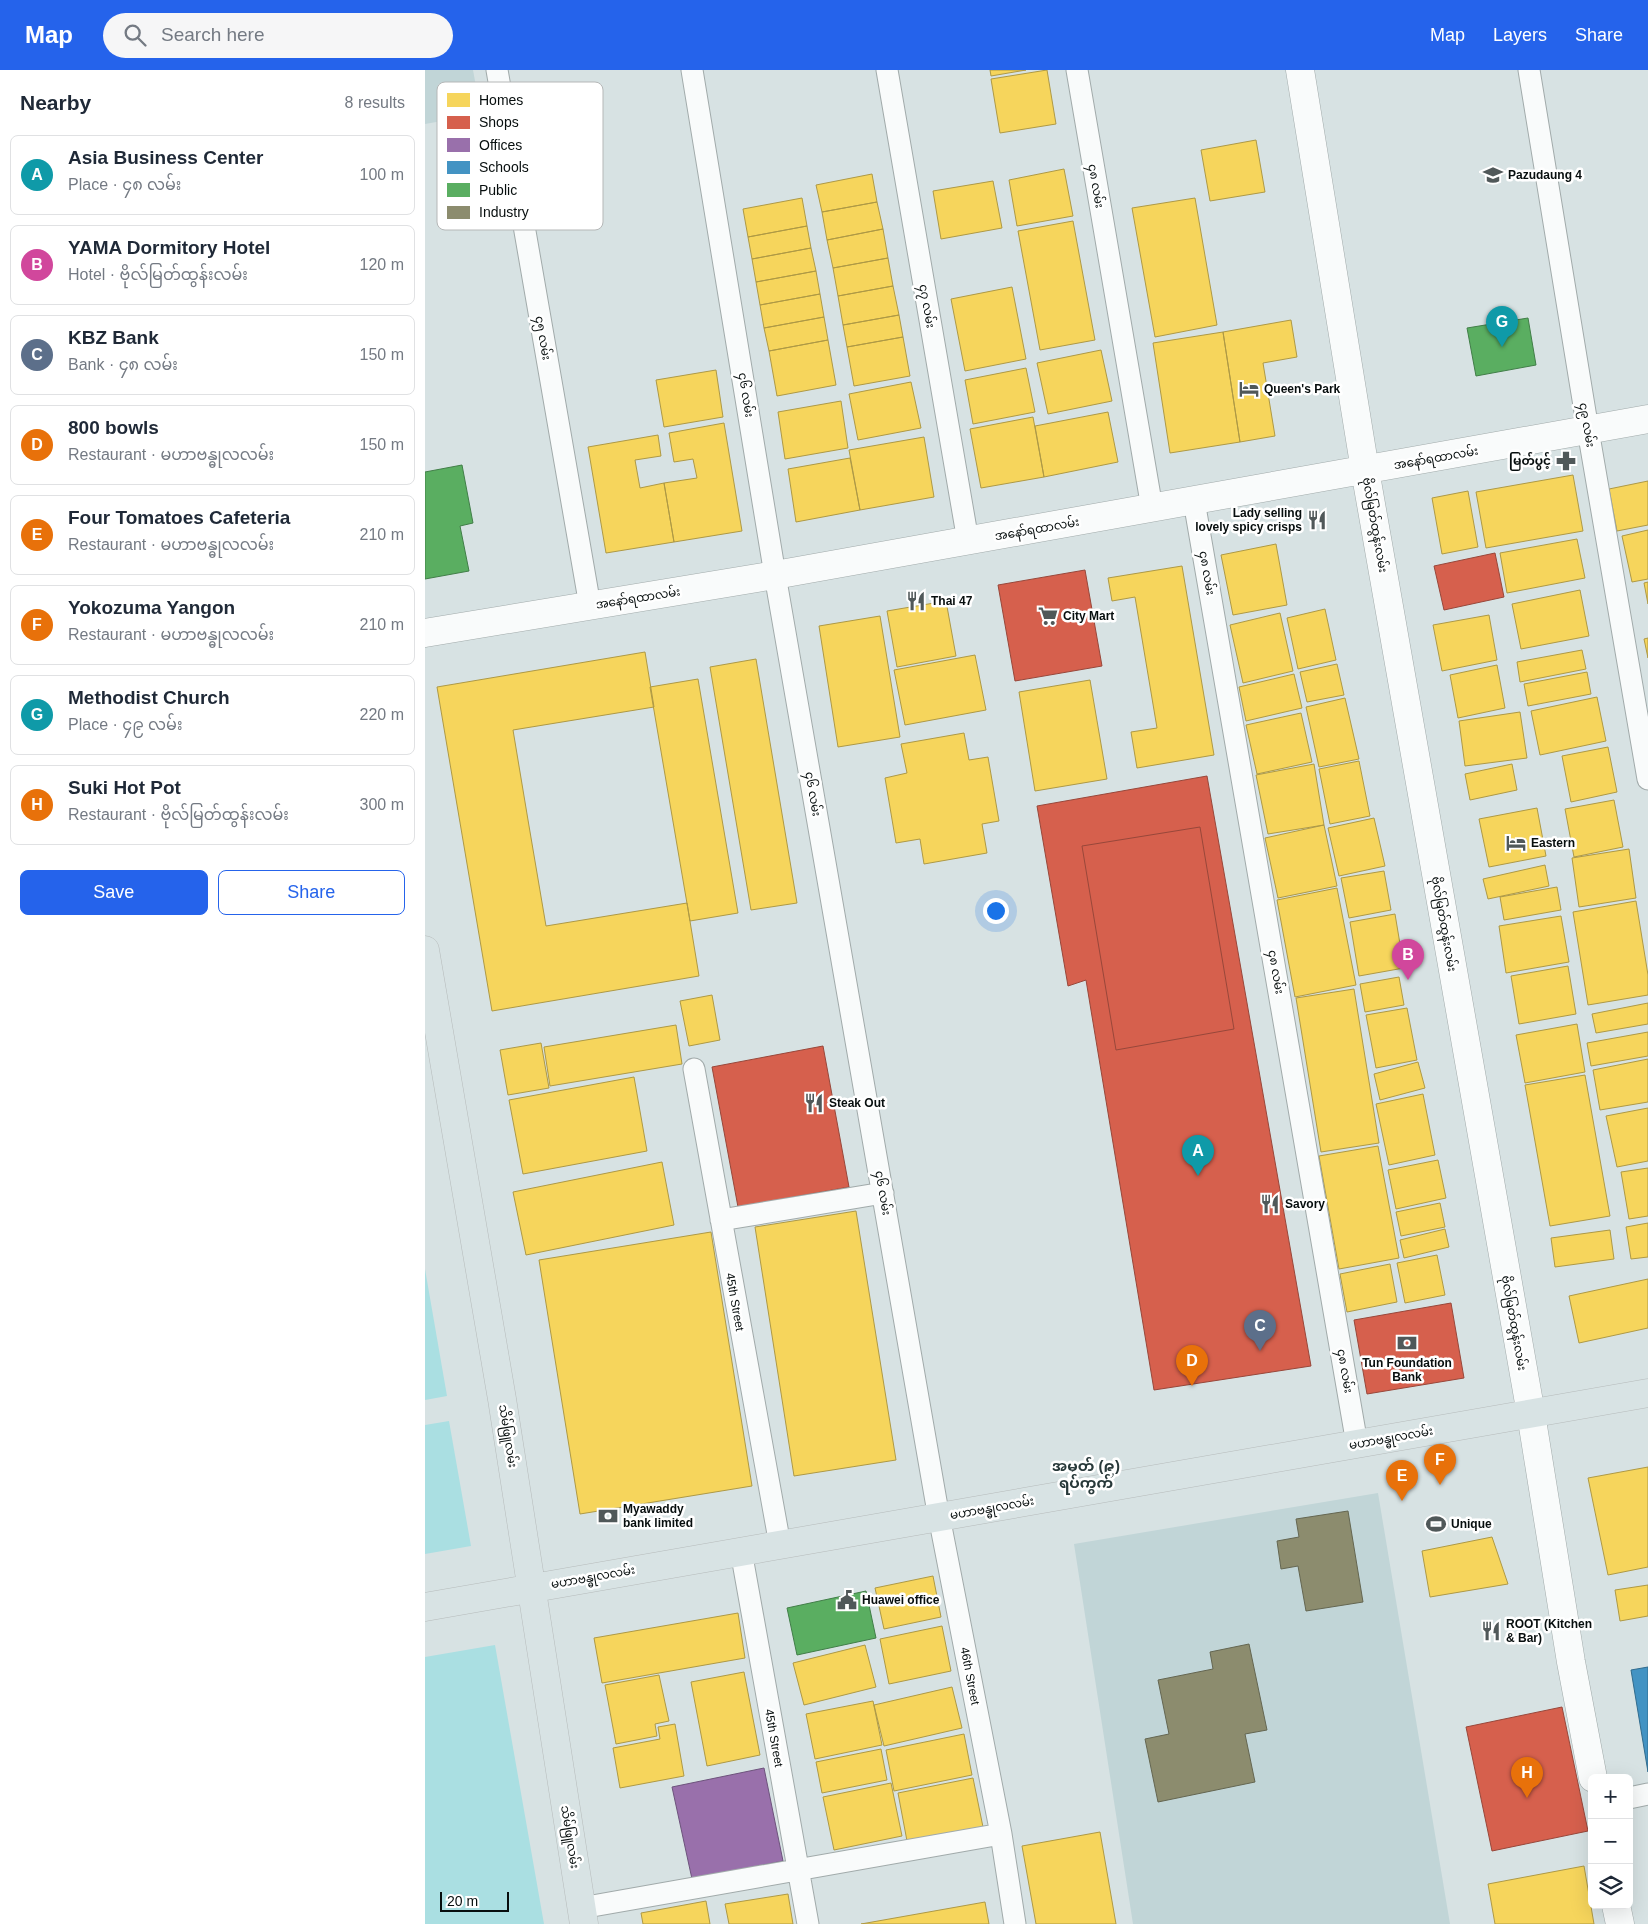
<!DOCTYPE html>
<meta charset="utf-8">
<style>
body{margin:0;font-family:Helvetica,"Noto Sans Myanmar",sans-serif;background:#f6f6f7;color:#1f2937}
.controls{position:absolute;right:15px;bottom:15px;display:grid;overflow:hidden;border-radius:8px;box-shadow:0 5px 20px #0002}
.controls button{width:45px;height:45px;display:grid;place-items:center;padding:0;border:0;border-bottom:1px solid #e0e1e3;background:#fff;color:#1f2937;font:25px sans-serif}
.scale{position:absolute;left:15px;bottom:12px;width:69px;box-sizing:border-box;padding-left:5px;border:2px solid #070e0e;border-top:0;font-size:14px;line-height:18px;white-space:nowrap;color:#070e0e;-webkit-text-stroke:4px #fff;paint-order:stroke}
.you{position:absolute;left:570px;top:840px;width:18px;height:18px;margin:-12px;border:4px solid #fff;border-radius:50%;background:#1a73e8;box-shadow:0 0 0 8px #1a73e833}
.badge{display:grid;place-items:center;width:32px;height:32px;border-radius:50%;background:#2563eb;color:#fff;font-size:16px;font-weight:700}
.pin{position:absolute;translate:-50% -41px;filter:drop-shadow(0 1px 2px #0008)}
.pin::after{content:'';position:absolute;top:26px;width:18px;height:15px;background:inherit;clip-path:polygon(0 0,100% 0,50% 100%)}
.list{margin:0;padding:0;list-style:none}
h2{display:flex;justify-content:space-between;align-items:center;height:65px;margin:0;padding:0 20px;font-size:21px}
h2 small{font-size:16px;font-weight:400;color:#747a83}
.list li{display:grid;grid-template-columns:32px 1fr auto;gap:15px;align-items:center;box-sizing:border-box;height:80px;margin:0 10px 10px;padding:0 10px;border:1px solid #e0e1e3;border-radius:8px}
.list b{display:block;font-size:19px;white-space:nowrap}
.list p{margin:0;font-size:16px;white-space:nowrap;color:#747a83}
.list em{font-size:16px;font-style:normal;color:#747a83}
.actions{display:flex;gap:10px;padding:15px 20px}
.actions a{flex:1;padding:11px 0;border:1px solid #2563eb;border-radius:8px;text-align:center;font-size:18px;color:#2563eb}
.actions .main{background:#2563eb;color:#fff}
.icon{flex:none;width:28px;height:28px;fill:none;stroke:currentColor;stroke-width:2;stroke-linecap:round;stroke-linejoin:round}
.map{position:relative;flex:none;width:1223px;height:1854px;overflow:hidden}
header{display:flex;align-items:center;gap:30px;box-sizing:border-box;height:70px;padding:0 25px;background:#2563eb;color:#fff}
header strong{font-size:24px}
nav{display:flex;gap:28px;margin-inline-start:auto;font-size:18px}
.search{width:350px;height:45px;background:#f6f6f7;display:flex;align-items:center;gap:12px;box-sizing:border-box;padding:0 18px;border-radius:28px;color:#747a83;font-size:19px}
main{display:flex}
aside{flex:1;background:#fff}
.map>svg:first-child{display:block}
.built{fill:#c1d5d7}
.green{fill:#aadfe2}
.homes{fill:#f6d55c;stroke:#ae9945}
.shops{fill:#d6604d;stroke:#98473a}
.offices{fill:#9970ab;stroke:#6d537c}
.schools{fill:#4393c3;stroke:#316b8d}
.public{fill:#5aae61;stroke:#417e48}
.industry{fill:#8c8c6e;stroke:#646651}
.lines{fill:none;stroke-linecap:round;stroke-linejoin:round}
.minor-casing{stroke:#a1aaaa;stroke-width:23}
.secondary-casing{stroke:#a1aaaa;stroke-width:29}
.primary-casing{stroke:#b6bbbb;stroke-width:29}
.minor{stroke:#f9fbfb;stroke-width:21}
.secondary{stroke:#f9fbfb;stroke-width:28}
.primary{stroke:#d8e3e4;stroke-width:28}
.labels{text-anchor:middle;stroke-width:5;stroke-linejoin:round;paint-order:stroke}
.poi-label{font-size:12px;font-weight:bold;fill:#070e0e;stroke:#fff;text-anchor:start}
.street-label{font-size:12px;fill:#070e0e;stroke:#fff}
.quarter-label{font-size:15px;font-weight:bold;fill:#28393a;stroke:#fff}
.key{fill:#fff;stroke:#b5b7b7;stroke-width:1}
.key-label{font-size:14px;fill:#070e0e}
</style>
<header>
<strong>Map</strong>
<div class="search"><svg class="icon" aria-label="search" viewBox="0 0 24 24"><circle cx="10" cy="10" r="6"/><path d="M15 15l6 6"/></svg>Search here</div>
<nav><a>Map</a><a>Layers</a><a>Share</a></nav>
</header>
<main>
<aside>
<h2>Nearby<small>8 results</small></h2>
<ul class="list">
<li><span class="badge" style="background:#0f9aa8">A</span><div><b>Asia Business Center</b><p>Place · ၄၈ လမ်း</p></div><em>100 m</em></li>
<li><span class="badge" style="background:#d1479c">B</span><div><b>YAMA Dormitory Hotel</b><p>Hotel · ဗိုလ်မြတ်ထွန်းလမ်း</p></div><em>120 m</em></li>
<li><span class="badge" style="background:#5c6f8a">C</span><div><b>KBZ Bank</b><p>Bank · ၄၈ လမ်း</p></div><em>150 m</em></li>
<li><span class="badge" style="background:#e8710a">D</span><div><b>800 bowls</b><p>Restaurant · မဟာဗန္ဓုလလမ်း</p></div><em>150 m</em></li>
<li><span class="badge" style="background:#e8710a">E</span><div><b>Four Tomatoes Cafeteria</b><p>Restaurant · မဟာဗန္ဓုလလမ်း</p></div><em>210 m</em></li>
<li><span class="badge" style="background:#e8710a">F</span><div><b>Yokozuma Yangon</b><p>Restaurant · မဟာဗန္ဓုလလမ်း</p></div><em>210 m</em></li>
<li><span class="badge" style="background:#0f9aa8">G</span><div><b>Methodist Church</b><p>Place · ၄၉ လမ်း</p></div><em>220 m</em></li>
<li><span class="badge" style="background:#e8710a">H</span><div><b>Suki Hot Pot</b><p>Restaurant · ဗိုလ်မြတ်ထွန်းလမ်း</p></div><em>300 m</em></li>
</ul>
<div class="actions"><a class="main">Save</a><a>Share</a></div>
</aside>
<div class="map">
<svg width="1223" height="1854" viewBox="0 0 1223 1854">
<rect width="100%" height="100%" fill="#d7e2e3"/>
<path class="built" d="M0 0H48L56 44 0 54Z
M953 1423 1025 1854H708L649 1474Z"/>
<path class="green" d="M0 1199 22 1326 0 1330Z
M24 1351 46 1476 0 1484V1355Z
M70 1575 119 1854H0V1587Z"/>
<path class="homes" d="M565 0H601L566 6Z
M622 0 631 54 575 63 566 9Z
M831 70 840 122 785 131 776 80Z
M639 99 648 146 592 156 584 110Z
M447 104 452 132 397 142 391 115Z
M568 111 577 158 516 169 508 121Z
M377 128 382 156 323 167 318 139Z
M770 128 792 255 730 267 707 138Z
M452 132 458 159 402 170 397 142Z
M648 151 670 270 615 280 593 161Z
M382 156 386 178 327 189 323 167Z
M458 159 463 188 408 198 402 170Z
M386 178 391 201 331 212 327 189Z
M463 188 468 216 413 226 408 198Z
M391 201 395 224 335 235 331 212Z
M468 216 474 245 418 255 413 226Z
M587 217 601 289 540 301 526 229Z
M395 224 399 247 339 258 335 235Z
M474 245 478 267 422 277 418 255Z
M399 247 403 270 344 281 339 258Z
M866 250 872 287 838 293 850 366 815 372 798 262Z
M798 262 815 372 745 383 728 273Z
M478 267 485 306 429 316 422 277Z
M403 270 411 315 352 326 344 281Z
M676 280 687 331 623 344 612 293Z
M601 298 610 342 548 354 540 310Z
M291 300 298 347 239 357 231 310Z
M486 312 496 358 433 370 424 324Z
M416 331 423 378 360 389 353 342Z
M683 342 693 392 619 407 610 356Z
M608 347 619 407 556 418 545 359Z
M299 353 317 461 249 472 239 413 272 408 268 389 249 392 244 363Z
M233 365 236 386 210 390 215 418 239 413 249 472 181 483 163 377Z
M499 367 509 427 435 440 424 380Z
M425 388 435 440 371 452 363 399Z
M1148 405 1158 461 1061 478 1051 422Z
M1223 411V455L1192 461 1184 419Z
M1043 421 1053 477 1017 484 1007 428Z
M1223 460V509L1207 512 1197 466Z
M1152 469 1160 508 1082 523 1075 483Z
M851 474 862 535 808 545 796 485Z
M757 496 789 685 712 698 706 662 732 658 710 527 687 531 683 508Z
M1223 512V534L1219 513Z
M1155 520 1164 566 1096 579 1087 534Z
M521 531 531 586 472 597 462 541Z
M900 539 911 590 873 599 862 548Z
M855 543 868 601 818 613 805 555Z
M1064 545 1072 590 1017 601 1008 555Z
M455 546 475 667 413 677 394 556Z
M1223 568V588L1219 569Z
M1157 580 1161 599 1095 612 1092 592Z
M220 582 229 637 88 660 103 750 121 856 262 833 274 906 67 941 12 617Z
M550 585 561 640 480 655 469 600Z
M331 589 372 833 326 840 285 597Z
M912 594 919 625 882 632 875 602Z
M1072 595 1080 638 1033 648 1025 605Z
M1162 602 1166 624 1103 636 1099 614Z
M869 604 877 638 821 651 814 617Z
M273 609 313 843 265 851 225 617Z
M665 610 682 709 610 721 594 622Z
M1172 627 1181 671 1115 685 1106 641Z
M920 628 934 689 894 697 881 637Z
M1095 642 1102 688 1040 696 1034 651Z
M876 643 887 692 832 704 821 655Z
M539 663 544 690 563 687 574 751 557 754 562 783 499 794 495 769 471 773 460 708 482 703 476 674Z
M1183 677 1192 722 1146 732 1137 686Z
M934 691 945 746 905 754 894 699Z
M889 694 899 755 843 764 831 705Z
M1087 694 1092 720 1045 730 1040 704Z
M1189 730 1198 777 1149 787 1140 739Z
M1112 738 1121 786 1064 797 1054 749Z
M949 748 960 796 914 806 903 758Z
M899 755 912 816 853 828 840 768Z
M1204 779 1211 828 1154 837 1147 788Z
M1120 795 1124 816 1063 829 1058 809Z
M959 801 966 840 924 848 916 808Z
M1132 817 1136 840 1079 850 1075 827Z
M912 818 931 915 870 927 852 830Z
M1211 831 1223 905V925L1163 935 1148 842Z
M970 844 979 898 934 906 925 852Z
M1136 846 1144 892 1081 903 1074 856Z
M1143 896 1151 944 1094 954 1086 906Z
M974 907 979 935 940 942 935 914Z
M929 919 954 1073 896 1082 871 928Z
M287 925 295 970 264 976 255 931Z
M1223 933V954L1171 963 1167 944Z
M982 938 992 990 951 998 941 945Z
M1152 954 1160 1002 1100 1013 1091 965Z
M251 955 257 994 125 1016 119 977Z
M1223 962V986L1166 996 1162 973Z
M116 973 124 1018 83 1025 75 980Z
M1223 989V1032L1175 1040 1168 1000Z
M993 992 1000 1018 955 1030 949 1004Z
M1160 1005 1185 1146 1125 1156 1100 1015Z
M209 1007 222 1081 98 1104 84 1030Z
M998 1024 1010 1085 964 1095 951 1034Z
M1223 1038V1091L1192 1097 1181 1046Z
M953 1076 974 1188 914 1199 894 1086Z
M1013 1090 1021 1128 971 1139 963 1100Z
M237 1092 249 1155 101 1185 88 1122Z
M1223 1098V1146L1204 1149 1196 1102Z
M1015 1133 1020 1157 976 1166 971 1142Z
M431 1141 471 1390 369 1406 330 1157Z
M1223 1153V1187L1206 1189 1201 1157Z
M1020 1159 1024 1177 979 1188 975 1170Z
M1185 1160 1189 1189 1130 1197 1126 1168Z
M286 1162 327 1416 155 1444 114 1190Z
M1012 1185 1020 1225 980 1233 972 1193Z
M965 1194 972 1232 922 1242 915 1204Z
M1223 1209V1258L1154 1273 1144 1226Z
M1223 1397V1497L1183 1505 1163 1408Z
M1067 1467 1083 1514 1005 1527 997 1481Z
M508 1506 516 1547 459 1559 450 1518Z
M1223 1515V1546L1195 1551 1190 1520Z
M313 1543 320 1588 177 1613 169 1568Z
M517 1556 526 1601 464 1614 455 1569Z
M440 1575 451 1617 379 1635 368 1593Z
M319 1602 335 1685 282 1696 266 1612Z
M234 1605 244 1651 230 1654 232 1666 191 1674 180 1615Z
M527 1617 537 1658 459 1676 449 1635Z
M448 1631 457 1675 390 1689 381 1644Z
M250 1654 259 1706 195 1718 188 1678 235 1669 233 1657Z
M539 1664 547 1705 469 1721 461 1680Z
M456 1679 462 1710 397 1723 391 1692Z
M548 1708 558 1757 482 1771 473 1723Z
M466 1713 477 1766 409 1780 398 1727Z
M675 1762 691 1854H611L597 1776Z
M1159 1796 1169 1854H1070L1063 1814Z
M363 1824 368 1854H304L300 1834Z
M281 1831 285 1854H218L216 1843Z
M560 1832 564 1854H436Z"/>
<path class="shops" d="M1070 483 1079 527 1019 540 1009 496Z
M660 500 677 596 590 611 573 515Z
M782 706 886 1296 729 1320 661 910 643 916 612 736Z
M775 757 809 959 691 980 657 776Z
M398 976 424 1117 313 1137 287 997Z
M1026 1233 1039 1308 942 1324 929 1250Z
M1137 1637 1163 1761 1067 1781 1041 1657Z"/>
<path class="offices" d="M339 1698 358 1791 267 1809 247 1717Z"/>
<path class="schools" d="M1223 1597V1702L1206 1600Z"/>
<path class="public" d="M1103 248 1111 295 1051 306 1042 258Z
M37 395 48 453 35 456 44 501 0 509V402Z
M441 1521 451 1568 372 1585 362 1538Z"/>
<path class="industry" d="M923 1441 938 1532 881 1541 873 1496 856 1499 852 1471 874 1467 871 1449Z
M824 1574 842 1660 820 1664 830 1712 733 1732 720 1669 744 1664 733 1610 788 1599 785 1582Z"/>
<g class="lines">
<defs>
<path id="minor" d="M72 0 165 536
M267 0 350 505 511 1431 576 1764 590 1854
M462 0 543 471
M652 0 727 438
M1104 0 1163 360 1223 709
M769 431 932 1374
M269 999 355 1475
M296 1150 458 1123
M316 1481 383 1854
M1204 1728 1223 1724
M156 1838 576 1764"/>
<path id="secondary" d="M875 0 940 400 1106 1344 1146 1592 1168 1708
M0 563 350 505 1223 349
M1191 1835 1195 1854"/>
<path id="primary" d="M0 880 77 1329 159 1854
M0 1537 1223 1323"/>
</defs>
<use href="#minor" class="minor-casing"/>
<use href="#secondary" class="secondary-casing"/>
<use href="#primary" class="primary-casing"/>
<use href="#minor" class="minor"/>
<use href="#secondary" class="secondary"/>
<use href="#primary" class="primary"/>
</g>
<defs>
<symbol id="school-bare" viewBox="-9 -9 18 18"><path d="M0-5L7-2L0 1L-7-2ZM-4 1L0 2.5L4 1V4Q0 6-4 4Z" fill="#505859" stroke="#fff" stroke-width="2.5" paint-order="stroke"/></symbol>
<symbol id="hotel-bare" viewBox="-9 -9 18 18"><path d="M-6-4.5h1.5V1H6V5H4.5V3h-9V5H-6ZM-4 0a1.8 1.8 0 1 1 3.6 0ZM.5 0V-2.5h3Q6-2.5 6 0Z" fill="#505859" stroke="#fff" stroke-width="2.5" paint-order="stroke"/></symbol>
<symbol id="pharmacy-bare" viewBox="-9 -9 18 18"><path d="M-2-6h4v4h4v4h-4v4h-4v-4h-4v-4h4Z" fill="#505859" stroke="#fff" stroke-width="2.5" paint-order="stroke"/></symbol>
<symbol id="restaurant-bare" viewBox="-9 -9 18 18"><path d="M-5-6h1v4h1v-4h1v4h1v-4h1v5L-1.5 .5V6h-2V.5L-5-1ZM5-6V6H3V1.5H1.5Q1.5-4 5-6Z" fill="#505859" stroke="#fff" stroke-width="2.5" paint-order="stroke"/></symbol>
<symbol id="supermarket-bare" viewBox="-9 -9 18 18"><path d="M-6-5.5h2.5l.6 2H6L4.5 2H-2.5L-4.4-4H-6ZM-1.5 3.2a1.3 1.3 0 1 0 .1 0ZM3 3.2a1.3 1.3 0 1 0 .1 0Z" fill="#505859" stroke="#fff" stroke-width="2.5" paint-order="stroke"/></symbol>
<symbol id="bank-bare" viewBox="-9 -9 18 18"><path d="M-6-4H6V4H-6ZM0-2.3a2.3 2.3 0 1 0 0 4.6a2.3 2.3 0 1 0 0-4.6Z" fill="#505859" stroke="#fff" stroke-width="2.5" paint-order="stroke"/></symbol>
<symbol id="stadium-bare" viewBox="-9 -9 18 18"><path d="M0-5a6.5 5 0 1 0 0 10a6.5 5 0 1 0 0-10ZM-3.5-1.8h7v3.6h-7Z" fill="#505859" stroke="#fff" stroke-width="2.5" paint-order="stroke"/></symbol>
<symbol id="civic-bare" viewBox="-9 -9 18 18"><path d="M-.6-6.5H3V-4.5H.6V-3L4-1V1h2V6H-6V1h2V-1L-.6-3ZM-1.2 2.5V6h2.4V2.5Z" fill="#505859" stroke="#fff" stroke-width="2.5" paint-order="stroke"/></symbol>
</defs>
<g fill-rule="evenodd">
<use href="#school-bare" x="1054" y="91" width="28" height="28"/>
<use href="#hotel-bare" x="810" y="305" width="28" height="28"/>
<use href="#pharmacy-bare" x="1127" y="377" width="28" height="28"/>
<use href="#restaurant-bare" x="878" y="436" width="28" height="28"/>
<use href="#restaurant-bare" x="477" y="517" width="28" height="28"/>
<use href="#supermarket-bare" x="609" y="532" width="28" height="28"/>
<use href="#hotel-bare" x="1077" y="759" width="28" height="28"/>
<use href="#restaurant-bare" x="375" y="1019" width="28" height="28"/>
<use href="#restaurant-bare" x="831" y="1120" width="28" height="28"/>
<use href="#bank-bare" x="968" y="1259" width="28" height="28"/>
<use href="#bank-bare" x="169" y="1432" width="28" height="28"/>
<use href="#stadium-bare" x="997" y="1440" width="28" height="28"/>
<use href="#civic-bare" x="408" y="1516" width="28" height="28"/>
<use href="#restaurant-bare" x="1052" y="1547" width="28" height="28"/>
</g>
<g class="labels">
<g class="poi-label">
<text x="1083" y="109">Pazudaung 4</text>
<text x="839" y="323">Queen's Park</text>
<text x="1126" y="395" text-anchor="end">မြတ်ပွင့်</text>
<text x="877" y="447" text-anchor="end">Lady selling<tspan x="877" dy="14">lovely spicy crisps</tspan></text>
<text x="506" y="535">Thai 47</text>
<text x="638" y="550">City Mart</text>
<text x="1106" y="777">Eastern</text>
<text x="404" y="1037">Steak Out</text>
<text x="860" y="1138">Savory</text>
<text x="982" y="1297" text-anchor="middle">Tun Foundation<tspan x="982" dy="14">Bank</tspan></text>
<text x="198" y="1443">Myawaddy<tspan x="198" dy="14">bank limited</tspan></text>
<text x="1026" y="1458">Unique</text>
<text x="437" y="1534">Huawei office</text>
<text x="1081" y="1558">ROOT (Kitchen<tspan x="1081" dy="14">&amp; Bar)</tspan></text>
</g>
<g class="street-label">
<text transform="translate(671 116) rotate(80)" y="4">၄၈ လမ်း</text>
<text transform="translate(502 236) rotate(80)" y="4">၄၇ လမ်း</text>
<text transform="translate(118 268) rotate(80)" y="4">၄၅ လမ်း</text>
<text transform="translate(321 325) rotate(81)" y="4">၄၆ လမ်း</text>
<text transform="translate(1162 355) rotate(80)" y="4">၄၉ လမ်း</text>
<text transform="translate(1011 388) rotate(-10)" y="4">အနော်ရထာလမ်း</text>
<text transform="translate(950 455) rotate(80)" y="4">ဗိုလ်မြတ်ထွန်းလမ်း</text>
<text transform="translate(612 459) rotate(-10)" y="4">အနော်ရထာလမ်း</text>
<text transform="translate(782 503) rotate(80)" y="4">၄၈ လမ်း</text>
<text transform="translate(213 528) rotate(-9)" y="4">အနော်ရထာလမ်း</text>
<text transform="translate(388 724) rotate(80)" y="4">၄၆ လမ်း</text>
<text transform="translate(1019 854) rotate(80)" y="4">ဗိုလ်မြတ်ထွန်းလမ်း</text>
<text transform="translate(851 902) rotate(80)" y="4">၄၈ လမ်း</text>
<text transform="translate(458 1123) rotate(80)" y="4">၄၆ လမ်း</text>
<text transform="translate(310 1232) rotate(80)" y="4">45th Street</text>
<text transform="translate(1089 1253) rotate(80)" y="4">ဗိုလ်မြတ်ထွန်းလမ်း</text>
<text transform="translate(920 1301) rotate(80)" y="4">၄၈ လမ်း</text>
<text transform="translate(83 1366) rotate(81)" y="4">သိမ်ဖြူလမ်း</text>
<text transform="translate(966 1368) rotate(-10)" y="4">မဟာဗန္ဓုလလမ်း</text>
<text transform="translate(567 1438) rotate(-10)" y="4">မဟာဗန္ဓုလလမ်း</text>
<text transform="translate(168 1507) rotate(-10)" y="4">မဟာဗန္ဓုလလမ်း</text>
<text transform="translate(545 1606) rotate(79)" y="4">46th Street</text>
<text transform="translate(349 1668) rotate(80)" y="4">45th Street</text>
<text transform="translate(145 1767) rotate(81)" y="4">သိမ်ဖြူလမ်း</text>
</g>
<g class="quarter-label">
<text x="661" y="1401">အမှတ် (၉)<tspan x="661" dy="17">ရပ်ကွက်</tspan></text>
</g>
</g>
<rect x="12" y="12" width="166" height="148" rx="8" class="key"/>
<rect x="22" y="23" width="23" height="14" fill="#f6d55c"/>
<rect x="22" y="46" width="23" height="13" fill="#d6604d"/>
<rect x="22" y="68" width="23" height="14" fill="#9970ab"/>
<rect x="22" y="91" width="23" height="13" fill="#4393c3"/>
<rect x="22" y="113" width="23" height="14" fill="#5aae61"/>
<rect x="22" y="136" width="23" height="13" fill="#8c8c6e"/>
<g class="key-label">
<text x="54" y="35">Homes</text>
<text x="54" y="57">Shops</text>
<text x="54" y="80">Offices</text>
<text x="54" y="102">Schools</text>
<text x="54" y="125">Public</text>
<text x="54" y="147">Industry</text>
</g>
</svg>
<div class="controls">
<button>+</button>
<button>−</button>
<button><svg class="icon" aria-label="layers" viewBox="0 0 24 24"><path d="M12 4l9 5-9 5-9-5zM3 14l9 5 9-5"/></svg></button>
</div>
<div class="scale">20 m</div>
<div class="you"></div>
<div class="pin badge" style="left:773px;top:1106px;background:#0f9aa8">A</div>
<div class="pin badge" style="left:983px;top:910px;background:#d1479c">B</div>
<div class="pin badge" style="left:835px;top:1281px;background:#5c6f8a">C</div>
<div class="pin badge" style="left:767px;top:1316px;background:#e8710a">D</div>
<div class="pin badge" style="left:977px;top:1431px;background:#e8710a">E</div>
<div class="pin badge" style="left:1015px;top:1415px;background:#e8710a">F</div>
<div class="pin badge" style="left:1077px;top:277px;background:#0f9aa8">G</div>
<div class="pin badge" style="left:1102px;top:1728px;background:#e8710a">H</div>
</div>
</main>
